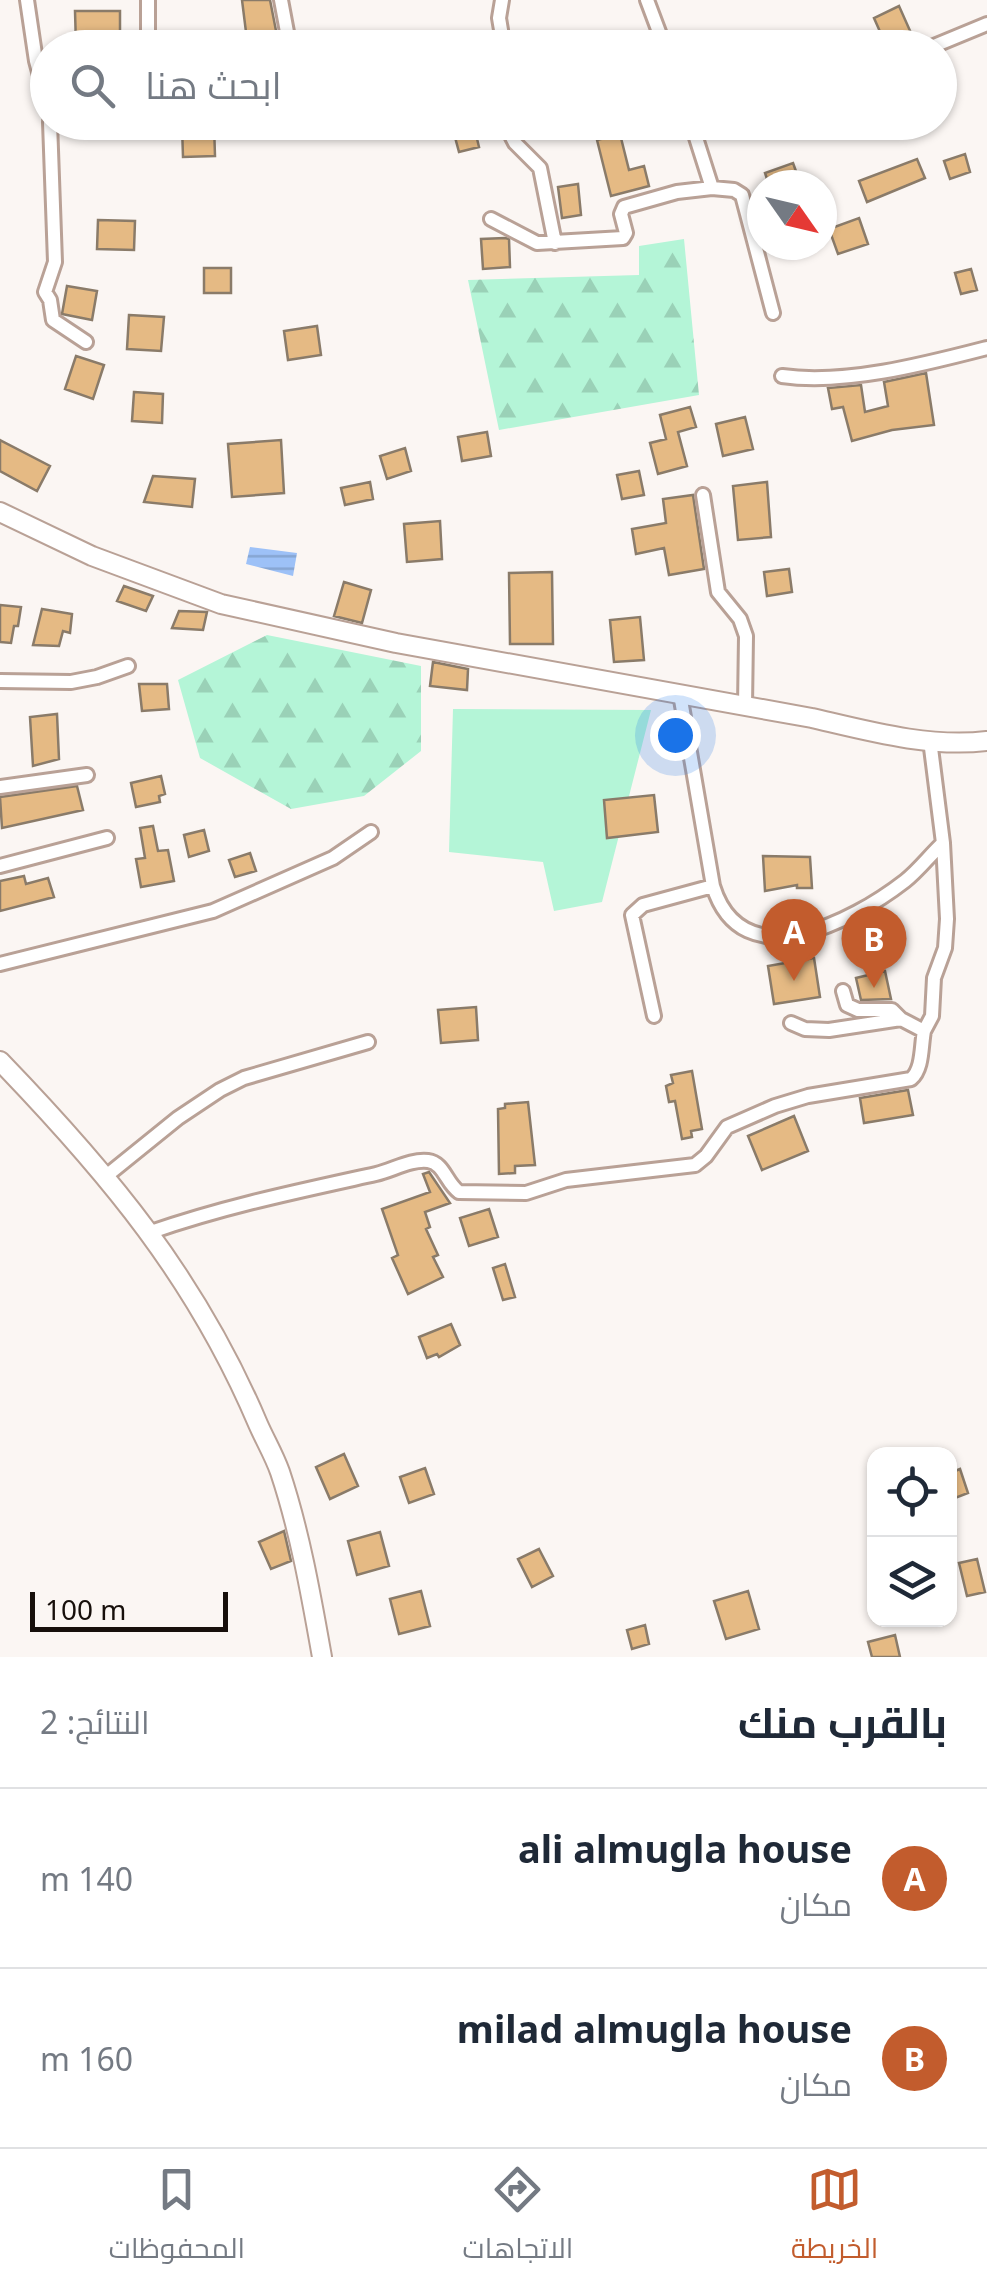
<!DOCTYPE html>
<html lang="ar">
<meta charset="utf-8">
<style>
body{margin:0;font-family:"Noto Sans",Cairo,sans-serif;background:#f2f2f3;color:#1f2937;direction:rtl}
.controls{position:absolute;right:30px;bottom:30px;display:grid;overflow:hidden;border-radius:20px;box-shadow:0 2px 8px #0004}
.controls button{width:90px;height:90px;display:grid;place-items:center;padding:0;border:0;border-bottom:2px solid #e0e1e3;background:#fff;color:#1f2937;font:50px sans-serif}
.compass{position:absolute;left:747px;top:170px;width:90px;height:90px;border-radius:50%;background:#fff;box-shadow:0 2px 8px #0004;rotate:124deg}
.scale{position:absolute;left:30px;bottom:25px;width:198px;box-sizing:border-box;padding-left:10px;border:5px solid #170f0b;border-top:0;font-size:28px;line-height:35px;white-space:nowrap;color:#170f0b;-webkit-text-stroke:8px #fbf6f3;paint-order:stroke}
.you{position:absolute;left:675px;top:735px;width:35px;height:35px;margin:-25px;border:8px solid #fff;border-radius:50%;background:#1a73e8;box-shadow:0 0 0 15px #1a73e833}
.badge{display:grid;place-items:center;width:65px;height:65px;border-radius:50%;background:#c25c2d;color:#fff;font-size:32px;font-weight:700}
.pin{position:absolute;translate:-50% -82px;filter:drop-shadow(0 2px 5px #0008)}
.pin::after{content:'';position:absolute;top:52px;width:35px;height:30px;background:inherit;clip-path:polygon(0 0,100% 0,50% 100%)}
.list{margin:0;padding:0;list-style:none}
h2{display:flex;justify-content:space-between;align-items:center;height:130px;margin:0;padding:0 40px;font-size:42px}
h2 small{font-size:32px;font-weight:400;color:#747a83}
.list li{display:grid;grid-template-columns:65px 1fr auto;gap:30px;align-items:center;box-sizing:border-box;height:180px;padding:0 40px;border-top:2px solid #e0e1e3}
.list b{display:block;font-size:38px;white-space:nowrap}
.list p{margin:0;font-size:32px;white-space:nowrap;color:#747a83}
.list em{font-size:32px;font-style:normal;color:#747a83}
.icon{flex:none;width:55px;height:55px;fill:none;stroke:currentColor;stroke-width:2;stroke-linecap:round;stroke-linejoin:round}
.map{position:relative;flex:none;width:987px;height:1657px;overflow:hidden;direction:ltr}
.search{position:absolute;background:#fff;box-shadow:0 2px 8px #0004;left:30px;right:30px;top:30px;height:110px;display:flex;align-items:center;gap:25px;box-sizing:border-box;padding:0 35px;border-radius:55px;color:#747a83;font-size:38px}
.sheet{height:490px;background:#fff}
nav{display:flex;justify-content:space-around;align-items:center;box-sizing:border-box;height:140px;border-top:2px solid #e0e1e3;background:#fff;font-size:28px;color:#747a83}
nav a{display:grid;justify-items:center;gap:5px}
nav .on{color:#c25c2d}
.map>svg:first-child{display:block}
.green{fill:#b4f5d7}
.forest{fill:url(#forest-firs)}
.water{fill:url(#water-rules)}
.building{fill:#e5ba84;stroke:#8a7b69;stroke-width:2.5}
.lines{fill:none;stroke-linecap:round;stroke-linejoin:round}
.street-casing{stroke:#b9a196;stroke-width:18}
.secondary-casing{stroke:#b9a196;stroke-width:22}
.street{stroke:#fff;stroke-width:12}
.secondary{stroke:#fff;stroke-width:18}
</style>
<div class="map">
<svg width="987" height="1657" viewBox="0 0 987 1657">
<defs>
<pattern id="forest-firs" width="22" height="20" patternUnits="userSpaceOnUse" patternTransform="scale(2.5)"><rect width="22" height="20" fill="#b4f5d7"/><path d="M5 1l3.5 6h-7zM16 11l3.5 6h-7z" fill="#9ad1b7"/></pattern>
<pattern id="water-rules" width="6" height="5" patternUnits="userSpaceOnUse" patternTransform="scale(2.5)"><rect width="6" height="5" fill="#9dc1f7"/><path d="M0 2.5h6" fill="none" stroke="#86a5d2"/></pattern>
</defs>
<rect width="100%" height="100%" fill="#fbf6f3"/>
<path class="green" d="M453 709 651 710 602 902 554 911 543 862 449 852Z"/>
<path class="forest" d="M684 239 699 395 499 430 468 280 639 275V246Z
M267 635 421 666V751L364 796 291 809 200 758 178 680Z"/>
<path class="water" d="M250 547 297 553 293 576 246 564Z"/>
<path class="building" d="M242 0H270L279 46 248 48Z
M899 6 911 33 885 43 874 18Z
M75 11H120V44L76 45Z
M222 36 223 48H182V40Z
M240 122H265L267 133 242 138Z
M465 122H473L479 147 459 152 452 126Z
M214 124 215 156 183 157 182 126Z
M620 134 629 170 644 166 649 186 611 196 597 140Z
M965 154 970 172 950 179 944 161Z
M917 159 925 178 867 202 859 181Z
M793 163 801 185H769L765 173Z
M578 184 581 215 562 218 558 187Z
M859 218 868 244 838 254 829 229Z
M98 220 135 221 134 250 97 249Z
M505 238 509 239 510 267 483 269 481 239Z
M204 268H231V293H204Z
M971 269 977 290 961 294 955 273Z
M67 286 97 291 92 320 62 314Z
M129 315 164 317 161 351 127 349Z
M317 326 321 355 288 360 284 331Z
M76 356 104 365 93 399 65 389Z
M926 373 934 425 892 430 852 441 843 407 832 409 828 388 861 385 865 412 888 406 884 382Z
M134 392 163 394 162 423 132 421Z
M690 407 696 427 678 432 687 466 658 474 650 443 666 439 660 415Z
M745 417 753 449 723 456 716 424Z
M487 432 491 456 462 461 458 437Z
M0 440 50 466 37 491 0 471Z
M281 440 284 493 232 497 228 444Z
M405 448 411 471 387 479 380 456Z
M639 471 644 495 622 499 617 475Z
M153 476 195 479 192 507 144 502Z
M370 482 373 499 345 505 341 488Z
M767 482 771 537 738 540 733 486Z
M693 495 704 569 669 575 664 548 636 554 632 529 666 523 663 499Z
M440 521 442 559 407 562 404 524Z
M789 569 792 592 767 596 764 572Z
M552 572 553 644H510L509 573Z
M344 582 371 590 362 623 334 616Z
M124 586 153 596 146 611 117 601Z
M0 605 21 607 18 626H14L11 643 0 642Z
M42 609 72 614 70 633 63 631 59 646 33 645Z
M179 611 207 612 203 630 172 628Z
M640 617 644 660 614 662 610 620Z
M433 662 468 669 467 690 430 686Z
M139 684H167L169 709 142 711Z
M57 714 59 759 33 766 30 717Z
M161 776 165 794 159 796 160 802 136 807 131 783Z
M77 786 83 810 2 828 0 797Z
M654 795 658 832 607 838 604 800Z
M153 826 158 851 168 850 174 881 141 887 136 859 145 858 140 828Z
M204 830 209 851 189 857 184 835Z
M250 853 256 871 235 877 229 860Z
M763 856 810 857 812 888H797V885L765 891Z
M24 876 26 884 48 878 54 897 0 911V881Z
M814 958 820 997 774 1004 768 966Z
M885 971 891 999 861 1000 856 978Z
M476 1007 478 1040 441 1043 438 1010Z
M692 1071 702 1129 691 1131 692 1137 682 1139 675 1101 669 1102 666 1086 673 1083 671 1075Z
M908 1090 913 1115 864 1123 860 1098Z
M528 1102 535 1165 515 1166V1173L499 1174 498 1109 505 1108V1104Z
M794 1116 808 1151 762 1170 748 1136Z
M429 1172 450 1203 425 1212 430 1227 426 1229 438 1255 433 1257 443 1277 408 1294 392 1258 398 1255 382 1209 430 1192 423 1174Z
M489 1209 498 1237 469 1246 460 1218Z
M505 1264 515 1297 503 1300 493 1268Z
M451 1324 460 1345 439 1357 437 1354 427 1358 419 1337Z
M344 1454 358 1486 330 1499 316 1467Z
M425 1468 434 1494 409 1503 400 1477Z
M960 1469 968 1493 950 1500V1473Z
M284 1531 291 1561 271 1569 259 1542Z
M380 1532 389 1566 357 1575 348 1541Z
M539 1549 553 1576 532 1587 518 1559Z
M977 1559 985 1592 967 1596 959 1563Z
M421 1591 430 1626 399 1634 390 1599Z
M748 1591 759 1629 726 1639 714 1601Z
M645 1625 649 1644 632 1649 627 1630Z
M895 1635 900 1657H872L868 1642Z"/>
<g class="lines">
<defs>
<path id="street" d="M27 0 36 61 48 105
M148 0V48
M281 0 290 48
M502 0 499 18 504 48
M647 0 665 48
M929 48 987 24
M50 122 55 262 45 292 50 300 53 320 86 342
M504 122 515 143 540 168 555 243
M691 122 712 188 734 190 742 195 773 313
M491 219 537 243 623 238 626 233 621 214 624 207 677 192 712 188
M782 376C845 385 925 364 987 348
M703 495 718 592 740 619 746 636 745 706
M0 681 71 682 97 677 128 666
M680 694 713 886C742 980 852 922 905 881 919 870 930 855 943 843
M0 787 87 775
M0 866 107 838
M0 964 213 911 333 858 371 832
M843 991 847 1005 858 1010H892L901 1019
M654 1016 632 915 643 905 713 886
M791 1023 805 1029 829 1030 901 1019 924 1031 932 1016 934 978 945 948 947 919 943 843 930 740
M105 1177 178 1118 220 1090 244 1078 368 1042
M151 1232C226 1206 299 1191 376 1174 393 1170 411 1159 428 1161 444 1163 446 1183 459 1192L526 1193 566 1180 695 1165 706 1156 727 1127 775 1106 808 1096 911 1079C923 1069 921 1046 924 1031"/>
<path id="secondary" d="M0 512 92 556 221 604 396 643 812 718C868 731 929 748 987 741
M0 1061C109 1174 196 1278 258 1424 265 1440 274 1455 280 1472 300 1532 311 1595 322 1657"/>
</defs>
<use href="#street" class="street-casing"/>
<use href="#secondary" class="secondary-casing"/>
<use href="#street" class="street"/>
<use href="#secondary" class="secondary"/>
</g>
</svg>
<div class="controls">
<button><svg class="icon" aria-label="locate" viewBox="0 0 24 24"><circle cx="12" cy="12" r="6"/><path d="M12 2v4M12 18v4M2 12h4M18 12h4"/></svg></button>
<button><svg class="icon" aria-label="layers" viewBox="0 0 24 24"><path d="M12 4l9 5-9 5-9-5zM3 14l9 5 9-5"/></svg></button>
</div>
<svg class="compass" viewBox="-18 -18 36 36"><path d="M0-13l5 13h-10z" fill="#e53935"/><path d="M0 13l5-13h-10z" fill="#747a83"/></svg>
<div class="scale">100 m</div>
<div class="you"></div>
<div class="pin badge" style="left:794px;top:981px">A</div>
<div class="pin badge" style="left:874px;top:988px">B</div>
<div class="search"><svg class="icon" aria-label="search" viewBox="0 0 24 24"><circle cx="10" cy="10" r="6"/><path d="M15 15l6 6"/></svg>ابحث هنا</div>
</div>
<section class="sheet">
<h2>بالقرب منك<small>النتائج: 2</small></h2>
<ul class="list">
<li><span class="badge">A</span><div><b>ali almugla house</b><p>مكان</p></div><em>140 m</em></li>
<li><span class="badge">B</span><div><b>milad almugla house</b><p>مكان</p></div><em>160 m</em></li>
</ul>
</section>
<nav>
<a class="on"><svg class="icon" aria-label="map" viewBox="0 0 24 24"><path d="M3 6l6-2 6 2 6-2v14l-6 2-6-2-6 2zM9 4v14M15 6v14"/></svg>الخريطة</a>
<a><svg class="icon" aria-label="directions" viewBox="0 0 24 24"><path d="M12 3l9 9-9 9-9-9zM9 14v-3h6M13 9l2 2-2 2"/></svg>الاتجاهات</a>
<a><svg class="icon" aria-label="saved" viewBox="0 0 24 24"><path d="M7 4h10v16l-5-4-5 4z"/></svg>المحفوظات</a>
</nav>
